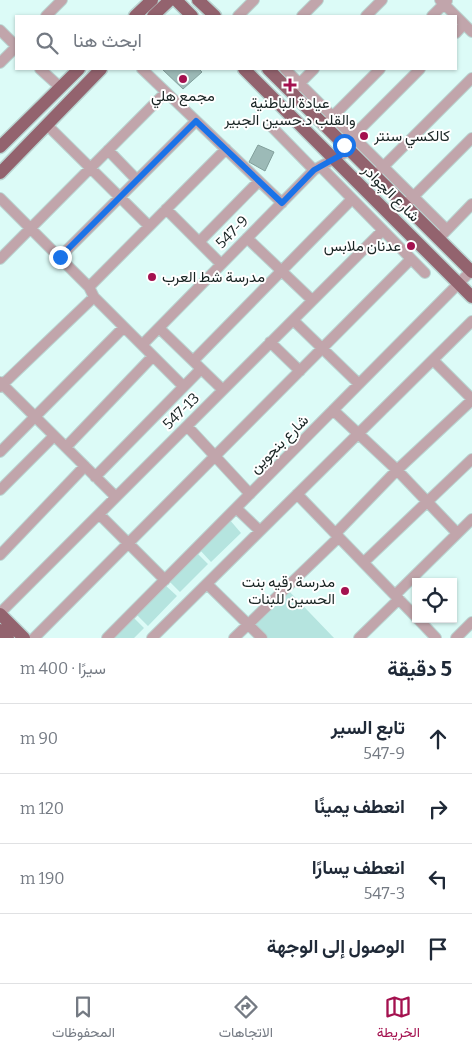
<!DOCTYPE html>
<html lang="ar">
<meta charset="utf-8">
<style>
body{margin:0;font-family:Bitter,Vazirmatn,serif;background:#f6f6f7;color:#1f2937;direction:rtl}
.controls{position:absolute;right:15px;bottom:15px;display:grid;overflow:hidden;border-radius:0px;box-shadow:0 1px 4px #0004}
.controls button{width:45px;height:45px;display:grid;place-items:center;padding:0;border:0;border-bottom:1px solid #e0e1e3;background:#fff;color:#1f2937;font:25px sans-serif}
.stop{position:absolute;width:15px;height:15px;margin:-11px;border:4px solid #1a73e8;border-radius:50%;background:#fff}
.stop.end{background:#1a73e8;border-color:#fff;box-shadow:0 1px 5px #0008}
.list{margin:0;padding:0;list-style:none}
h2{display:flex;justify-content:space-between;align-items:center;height:65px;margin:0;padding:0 20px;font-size:21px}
h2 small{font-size:16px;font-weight:400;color:#747a83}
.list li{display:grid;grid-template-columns:32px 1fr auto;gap:15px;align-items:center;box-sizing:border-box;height:70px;padding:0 20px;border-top:1px solid #e0e1e3}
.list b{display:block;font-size:19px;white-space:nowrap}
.list p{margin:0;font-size:16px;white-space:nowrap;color:#747a83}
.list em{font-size:16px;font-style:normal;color:#747a83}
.icon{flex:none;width:28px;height:28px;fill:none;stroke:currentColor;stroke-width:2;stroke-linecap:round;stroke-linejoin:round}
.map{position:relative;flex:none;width:472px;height:638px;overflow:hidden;direction:ltr}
.search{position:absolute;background:#fff;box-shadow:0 1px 4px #0004;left:15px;right:15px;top:15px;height:55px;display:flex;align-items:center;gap:12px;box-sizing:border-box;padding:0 18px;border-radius:0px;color:#747a83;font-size:19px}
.sheet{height:345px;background:#fff}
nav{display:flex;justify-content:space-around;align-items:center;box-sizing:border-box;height:70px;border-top:1px solid #e0e1e3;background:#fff;font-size:14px;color:#747a83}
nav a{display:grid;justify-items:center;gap:2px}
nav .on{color:#a4114f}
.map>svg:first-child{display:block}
.green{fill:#b5e4df}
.building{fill:#9cbab7;stroke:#819f9b}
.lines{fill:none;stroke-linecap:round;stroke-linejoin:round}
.minor-casing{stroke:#b9d4d1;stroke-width:12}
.major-casing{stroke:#b9d4d1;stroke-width:15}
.minor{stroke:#c1a5ab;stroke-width:10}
.major{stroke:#93636e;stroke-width:12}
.route{stroke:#1a73e8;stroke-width:6}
.poi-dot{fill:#a4114f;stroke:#fff;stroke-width:2}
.labels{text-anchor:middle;stroke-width:4;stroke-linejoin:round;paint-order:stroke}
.poi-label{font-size:15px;fill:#182423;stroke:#fff}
.street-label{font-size:15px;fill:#182423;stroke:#fff}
</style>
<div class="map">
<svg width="472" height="638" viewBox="0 0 472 638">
<rect width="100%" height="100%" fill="#dcfbf7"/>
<path class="green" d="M229 519 241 533 211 562 199 549Z
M196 552 208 564 180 592 168 580Z
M164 584 177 596 148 626 135 613Z
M286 588 334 638H262L248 624Z
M132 616 144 628 134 638H109Z"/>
<path class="building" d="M162 69H199L202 72 183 89Z
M258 145 274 152 265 171 249 162Z"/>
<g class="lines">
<defs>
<path id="minor" d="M440 0 472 32
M46 16 62 0
M238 16 254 0
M302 16 318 0
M366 16 382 0
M432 16 447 1
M0 30 16 46
M456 33 464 24
M0 63 16 47
M40 69 60 87
M142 69 282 203
M285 69 447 230
M295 88 314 69
M328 121 380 69
M47 125 149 226
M272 127 314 170
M350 139 420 69
M108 150 137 180
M321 167 425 273
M381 169 472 78
M0 198 89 287 94 297 183 386
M409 201 472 138
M166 209 221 264
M443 234 472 204
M247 238 312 300
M199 242 259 181
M60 257 196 121
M0 259 166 92
M89 287 226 149
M293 320 359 384
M159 328 223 390
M270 342 300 371
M142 345 314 170 350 150
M433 360 472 399
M193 361 352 199
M0 382 116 497
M0 387 94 297
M333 410 397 470 457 533
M187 426 250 494
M66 447 153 356
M0 452 124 327
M95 477 201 369
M0 490 54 436
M297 494 416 617
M236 508 260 531
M99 514 165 580
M336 533 397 470 472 400
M0 555 85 466
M364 562 472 459
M207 584 262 638
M395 595 472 519
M0 613 383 230
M418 619 436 638
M34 638 411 259
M107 638 472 270
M152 638 472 321
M234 638 339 537
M359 638 399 599
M456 638 472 622"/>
<path id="major" d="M176 0 192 16
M198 0 215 16
M135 16 152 0
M153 16 170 0
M244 69 472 297
M268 69 472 272
M0 147 79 69
M0 173 101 69
M0 614 24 638
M0 630 8 638"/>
</defs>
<use href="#minor" class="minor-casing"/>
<use href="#major" class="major-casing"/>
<use href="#minor" class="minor"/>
<use href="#major" class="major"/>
</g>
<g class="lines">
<path class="route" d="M60 257 196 121 282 203 314 170 350 150 344 145"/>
</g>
<g class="poi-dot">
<circle cx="183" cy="79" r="5"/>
<path d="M287.5 77.5h5v5h5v5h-5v5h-5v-5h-5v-5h5z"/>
<circle cx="364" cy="136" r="5"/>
<circle cx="411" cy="246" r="5"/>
<circle cx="152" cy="277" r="5"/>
<circle cx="345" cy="591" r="5"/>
</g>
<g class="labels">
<g class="poi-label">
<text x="183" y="101">مجمع هلي</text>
<text x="290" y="108">عيادة الباطنية<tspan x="290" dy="17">والقلب د.حسين الجبير</tspan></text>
<text x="374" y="141" text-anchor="start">كالكسي سنتر</text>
<text x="401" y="251" text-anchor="end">عدنان ملابس</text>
<text x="162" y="282" text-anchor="start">مدرسة شط العرب</text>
<text x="335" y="587" text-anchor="end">مدرسة رقيه بنت<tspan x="335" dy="17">الحسين للبنات</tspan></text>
</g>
<g class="street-label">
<text transform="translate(391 193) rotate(45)" y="5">شارع الچوادر</text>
<text transform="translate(232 232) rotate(-45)" y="5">547-9</text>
<text transform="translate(181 411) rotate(-45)" y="5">547-13</text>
<text transform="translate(279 444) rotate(-45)" y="5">شارع بنجوين</text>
</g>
</g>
</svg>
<div class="controls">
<button><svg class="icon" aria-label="locate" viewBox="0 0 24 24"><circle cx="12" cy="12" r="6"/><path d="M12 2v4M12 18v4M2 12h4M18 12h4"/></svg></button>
</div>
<div class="stop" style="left:344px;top:145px"></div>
<div class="stop end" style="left:60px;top:257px"></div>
<div class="search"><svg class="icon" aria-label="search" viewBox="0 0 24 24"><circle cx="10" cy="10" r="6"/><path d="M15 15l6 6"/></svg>ابحث هنا</div>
</div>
<section class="sheet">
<h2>5 دقيقة<small>سيرًا · 400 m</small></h2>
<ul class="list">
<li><svg class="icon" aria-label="ahead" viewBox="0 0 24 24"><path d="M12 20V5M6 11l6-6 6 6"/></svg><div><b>تابع السير</b><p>547-9</p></div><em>90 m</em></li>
<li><svg class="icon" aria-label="right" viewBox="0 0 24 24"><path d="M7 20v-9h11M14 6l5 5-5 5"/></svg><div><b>انعطف يمينًا</b></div><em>120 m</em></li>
<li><svg class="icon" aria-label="left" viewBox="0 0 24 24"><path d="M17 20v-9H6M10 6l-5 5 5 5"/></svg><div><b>انعطف يسارًا</b><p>547-3</p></div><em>190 m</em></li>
<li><svg class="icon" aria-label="arrive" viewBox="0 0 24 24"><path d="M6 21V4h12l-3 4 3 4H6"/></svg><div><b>الوصول إلى الوجهة</b></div></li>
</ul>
</section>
<nav>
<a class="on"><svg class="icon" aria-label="map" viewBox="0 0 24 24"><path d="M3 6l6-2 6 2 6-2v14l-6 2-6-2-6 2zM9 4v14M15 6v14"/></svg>الخريطة</a>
<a><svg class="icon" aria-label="directions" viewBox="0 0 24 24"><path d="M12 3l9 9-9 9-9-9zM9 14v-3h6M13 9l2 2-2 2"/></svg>الاتجاهات</a>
<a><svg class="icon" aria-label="saved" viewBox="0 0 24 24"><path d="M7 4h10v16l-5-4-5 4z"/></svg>المحفوظات</a>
</nav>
